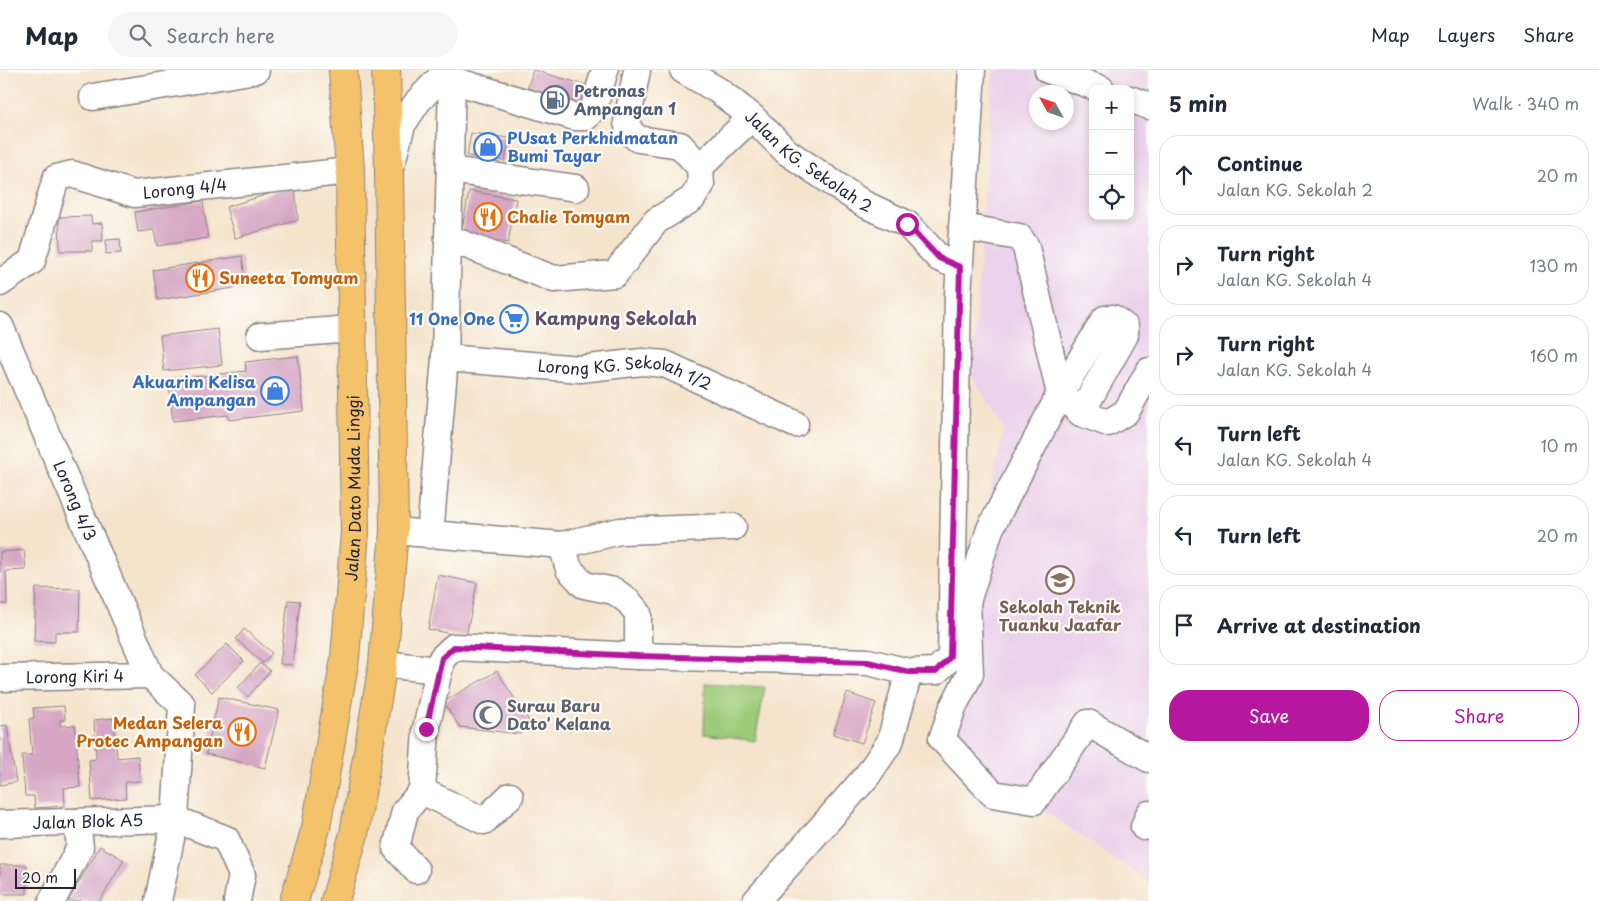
<!DOCTYPE html>
<meta charset="utf-8">
<style>
body{margin:0;font-family:"Playpen Sans",sans-serif;background:#f6f6f7;color:#1f2937}
.controls{position:absolute;right:15px;top:15px;display:grid;overflow:hidden;border-radius:10px;box-shadow:0 2px 8px #0003}
.controls button{width:45px;height:45px;display:grid;place-items:center;padding:0;border:0;border-bottom:1px solid #e0e1e3;background:#fff;color:#1f2937;font:25px sans-serif}
.compass{position:absolute;left:1029px;top:15px;width:45px;height:45px;border-radius:50%;background:#fff;box-shadow:0 2px 8px #0003;rotate:310deg}
.scale{position:absolute;left:15px;bottom:12px;width:61px;box-sizing:border-box;padding-left:5px;border:2px solid #22223b;border-top:0;font-size:14px;line-height:18px;white-space:nowrap;color:#22223b;-webkit-text-stroke:4px #fdfcf7;paint-order:stroke}
.stop{position:absolute;width:15px;height:15px;margin:-11px;border:4px solid #b5179e;border-radius:50%;background:#fff}
.stop.end{background:#b5179e;border-color:#fff;box-shadow:0 1px 5px #0008}
.list{margin:0;padding:0;list-style:none}
h2{display:flex;justify-content:space-between;align-items:center;height:65px;margin:0;padding:0 20px;font-size:21px}
h2 small{font-size:16px;font-weight:400;color:#747a83}
.list li{display:grid;grid-template-columns:32px 1fr auto;gap:15px;align-items:center;box-sizing:border-box;height:80px;margin:0 10px 10px;padding:0 10px;border:1px solid #e0e1e3;border-radius:20px}
.list b{display:block;font-size:19px;white-space:nowrap}
.list p{margin:0;font-size:16px;white-space:nowrap;color:#747a83}
.list em{font-size:16px;font-style:normal;color:#747a83}
.actions{display:flex;gap:10px;padding:15px 20px}
.actions a{flex:1;padding:11px 0;border:1px solid #b5179e;border-radius:20px;text-align:center;font-size:18px;color:#b5179e}
.actions .main{background:#b5179e;color:#fff}
.icon{flex:none;width:28px;height:28px;fill:none;stroke:currentColor;stroke-width:2;stroke-linecap:round;stroke-linejoin:round}
.map{position:relative;flex:none;width:1149px;height:831px;overflow:hidden}
header{display:flex;align-items:center;gap:30px;box-sizing:border-box;height:70px;padding:0 25px;background:#fff;border-bottom:1px solid #e0e1e3}
header strong{font-size:24px}
nav{display:flex;gap:28px;margin-inline-start:auto;font-size:18px}
.search{width:350px;height:45px;background:#f6f6f7;display:flex;align-items:center;gap:12px;box-sizing:border-box;padding:0 18px;border-radius:28px;color:#747a83;font-size:19px}
main{display:flex}
aside{flex:1;background:#fff}
.map>svg:first-child{display:block}
.built{fill:#ebd1eb;fill-rule:evenodd}
.green{fill:#9dcb79;stroke:#60765a}
.building{fill:#d6a6c4}
.lines{fill:none;stroke-linecap:round;stroke-linejoin:round}
.minor-casing{stroke:#8c8384;stroke-width:29}
.highway-casing{stroke:#8c8384;stroke-width:30}
.minor{stroke:#fff;stroke-width:26}
.highway{stroke:#f3c26a;stroke-width:28}
.route{stroke:#b5179e;stroke-width:6}
.labels{text-anchor:middle;stroke-width:4.5;stroke-linejoin:round;paint-order:stroke}
.service-label{font-size:16px;font-weight:bold;fill:#4e5e75;stroke:#fdfcf7;text-anchor:start}
.shop-label{font-size:16px;font-weight:bold;fill:#366cbe;stroke:#fdfcf7;text-anchor:end}
.street-label{font-size:16px;fill:#22223b;stroke:#fdfcf7}
.food-label{font-size:16px;font-weight:bold;fill:#c56008;stroke:#fdfcf7;text-anchor:start}
.education-label{font-size:16px;font-weight:bold;fill:#785e54;stroke:#fdfcf7}
.worship-label{font-size:16px;font-weight:bold;fill:#5b616d;stroke:#fdfcf7;text-anchor:start}
.neighbourhood-label{font-size:18px;font-weight:bold;fill:#61506b;stroke:#fdfcf7}
</style>
<header>
<strong>Map</strong>
<div class="search"><svg class="icon" aria-label="search" viewBox="0 0 24 24"><circle cx="10" cy="10" r="6"/><path d="M15 15l6 6"/></svg>Search here</div>
<nav><a>Map</a><a>Layers</a><a>Share</a></nav>
</header>
<main>
<div class="map">
<svg width="1149" height="831" viewBox="0 0 1149 831">
<rect width="100%" height="100%" fill="#fdfcf7"/>
<filter id="ink" filterUnits="userSpaceOnUse"><feTurbulence type="fractalNoise" baseFrequency=".02" numOctaves="2"/><feDisplacementMap in="SourceGraphic" scale="10" xChannelSelector="R" yChannelSelector="G"/><feConvolveMatrix kernelMatrix="1 2 1 2 8 2 1 2 1" color-interpolation-filters="sRGB"/></filter>
<filter id="wash" filterUnits="userSpaceOnUse"><feTurbulence type="fractalNoise" baseFrequency=".0096" numOctaves="4" result="noise"/><feDisplacementMap in="SourceGraphic" scale="20" xChannelSelector="R" yChannelSelector="G"/><feGaussianBlur stdDeviation="1.12" result="paint"/><feColorMatrix in="noise" values="0 0 0 0 0 0 0 0 0 0 0 0 0 0 0 0 0 1.4 0 .05"/><feComposite in="paint" operator="in"/></filter>
<g filter="url(#wash)">
<rect width="100%" height="100%" fill="#f5e4cc"/>
<path class="built" d="M993 0H1149V812L1040 738 982 742 937 661 1004 359 972 305ZM1093 19H1130V146H1093ZM1036 22H1066V52H1036Z"/>
<path class="green" d="M705 613 765 617 755 671 704 664Z"/>
<g id="blocks">
<path class="building" d="M533 0 600 19 593 41 522 37Z
M471 63 509 68 505 91 467 86Z
M295 116 298 150 235 168 226 137Z
M469 121 516 129 508 173 461 165Z
M203 131 208 168 157 176 154 160 138 162 135 142Z
M91 146 92 154 102 153 103 171H92V181H60L59 147Z
M120 169 121 183 106 184V170Z
M242 186 246 216 158 230 153 200Z
M218 259 222 295 164 301 160 266Z
M298 286 304 341 229 350 228 345 173 351 168 310 246 301 245 292Z
M24 480 26 500 6 501 7 534H0V482Z
M438 505 477 513 466 567 428 559Z
M36 518 80 519 79 562H55V572L34 571Z
M288 530 300 531 292 595 280 594Z
M244 559 272 583 263 593 236 569Z
M227 574 244 591 212 622 195 605Z
M260 593 270 601 248 627 238 618Z
M497 601 533 657 519 664 460 657 443 632Z
M847 623 876 633 862 673 833 664Z
M219 627 279 640 265 698 206 684Z
M64 636 65 650H60V656L75 655 80 717 64 718 65 736 35 738 34 726H25L22 685H32L29 649 34 648 33 638Z
M114 648 117 688 138 686 140 711 125 712 126 728 92 731 89 690 96 689 94 650Z
M7 655 16 712 0 715V656Z
M100 776 124 790 100 831H68Z
M0 795H27V824H0Z"/>
</g>
</g>
<g filter="url(#ink)">
<use href="#blocks" fill-opacity="0" stroke="#8c8384" stroke-width="1"/>
<g class="lines">
<defs>
<g id="minor">
<path id="s1" d="M683 0 719 21 752 47 787 82 864 134 907 154 939 188 960 197"/>
<path d="M1048 0 1101 19"/>
<path d="M452 10 575 47H586L594 37 605 0"/>
<path d="M93 27 256 0"/>
<path d="M1130 29 1149 36"/>
<path d="M392 92 402 55 418 31 439 9"/>
<path d="M700 97 752 47"/>
<path d="M450 100 576 118"/>
<path d="M962 157 1019 167 1026 177 1060 324 990 459 967 532 970 604 953 637 942 669 993 724 1034 731 1088 653 1149 689"/>
<path d="M448 168 554 209 615 204 656 151 692 129 701 115 700 97 680 75 638 69 629 61 627 52 637 0"/>
<path id="s2" d="M0 213 32 191 56 108 72 104 134 124 350 101"/>
<path id="s3" d="M0 256 150 605 182 635 175 749 158 831"/>
<path d="M260 266 352 259"/>
<path id="s4" d="M445 288 580 299 642 292 665 294 795 354"/>
<path d="M1081 343 1125 265V257L1113 248 1105 249 1060 324 1081 343 1108 353 1126 342 1149 301"/>
<path d="M394 461 562 475 620 461 733 457"/>
<path d="M430 465 445 288 452 10"/>
<path d="M562 475 569 499 584 515 614 521 628 531 638 543V586"/>
<path d="M383 594 439 600 442 588 454 577 638 586 868 592 909 602 936 601 951 587 958 225 972 0"/>
<path d="M439 600 426 659 422 721 484 751 510 726"/>
<path id="s5" d="M0 608 150 605"/>
<path id="s6" d="M0 754 175 749 226 769 242 805 237 831"/>
<path d="M1144 757 1149 744"/>
<path d="M416 800 396 778 405 741 422 721"/>
<path d="M52 831 80 777 77 752"/>
<path d="M756 831 867 706 890 672 909 602"/>
</g>
<g id="highway">
<path id="s7" d="M294 831 316 758 345 588 355 462 350 101 343 0"/>
<path d="M335 831 354 764 383 594 394 461 389 100 386 0"/>
</g>
</defs>
<use href="#minor" class="minor-casing"/>
<use href="#highway" class="highway-casing"/>
<use href="#minor" class="minor"/>
<use href="#highway" class="highway"/>
</g>
</g>
<g class="lines" filter="url(#ink)">
<path class="route" d="M426 659 442 588 454 577 638 586 868 592 909 602H936L950 587 960 197 939 188 907 154"/>
</g>
<defs>
<symbol id="fuel-ring" viewBox="-11 -11 22 22"><circle r="9.5" fill="#fdfcf7" stroke="#5c6f8a" stroke-width="1.5"/><path d="M-5.5-6h7V0h2V4h1.3V-2.5L3-4.5l.8-.8L6-3V5H2.5V1h-1V6h-7ZM-4.2-4.7v3.2H.2V-4.7Z" fill="#5c6f8a"/></symbol>
<symbol id="shop-ring" viewBox="-11 -11 22 22"><circle r="9.5" fill="#fdfcf7" stroke="#3f7fe0" stroke-width="1.5"/><path d="M-5-2.5h2.3a2.7 3.5 0 0 1 5.4 0H5L5.5 6h-11ZM-1.5-2.5h3a1.5 2.3 0 0 0-3 0Z" fill="#3f7fe0"/></symbol>
<symbol id="restaurant-ring" viewBox="-11 -11 22 22"><circle r="9.5" fill="#fdfcf7" stroke="#e8710a" stroke-width="1.5"/><path d="M-5-6h1v4h1v-4h1v4h1v-4h1v5L-1.5 .5V6h-2V.5L-5-1ZM5-6V6H3V1.5H1.5Q1.5-4 5-6Z" fill="#e8710a"/></symbol>
<symbol id="supermarket-ring" viewBox="-11 -11 22 22"><circle r="9.5" fill="#fdfcf7" stroke="#3f7fe0" stroke-width="1.5"/><path d="M-6-5.5h2.5l.6 2H6L4.5 2H-2.5L-4.4-4H-6ZM-1.5 3.2a1.3 1.3 0 1 0 .1 0ZM3 3.2a1.3 1.3 0 1 0 .1 0Z" fill="#3f7fe0"/></symbol>
<symbol id="school-ring" viewBox="-11 -11 22 22"><circle r="9.5" fill="#fdfcf7" stroke="#8d6e63" stroke-width="1.5"/><path d="M0-5L7-2L0 1L-7-2ZM-4 1L0 2.5L4 1V4Q0 6-4 4Z" fill="#8d6e63"/></symbol>
<symbol id="mosque-ring" viewBox="-11 -11 22 22"><circle r="9.5" fill="#fdfcf7" stroke="#6b7280" stroke-width="1.5"/><path d="M3.5-4.9A6 6 0 1 0 3.5 4.9A5 5 0 1 1 3.5-4.9Z" fill="#6b7280"/></symbol>
</defs>
<g fill-rule="evenodd">
<use href="#fuel-ring" x="539" y="14" width="32" height="32"/>
<use href="#shop-ring" x="472" y="61" width="32" height="32"/>
<use href="#restaurant-ring" x="472" y="131" width="32" height="32"/>
<use href="#restaurant-ring" x="184" y="192" width="32" height="32"/>
<use href="#supermarket-ring" x="498" y="233" width="32" height="32"/>
<use href="#shop-ring" x="259" y="305" width="32" height="32"/>
<use href="#school-ring" x="1044" y="494" width="32" height="32"/>
<use href="#mosque-ring" x="472" y="629" width="32" height="32"/>
<use href="#restaurant-ring" x="226" y="646" width="32" height="32"/>
</g>
<g class="labels">
<g class="service-label">
<text x="574" y="27">Petronas<tspan x="574" dy="18">Ampangan 1</tspan></text>
</g>
<g class="shop-label">
<text x="507" y="74" text-anchor="start">PUsat Perkhidmatan<tspan x="507" dy="18">Bumi Tayar</tspan></text>
<text x="495" y="255">11 One One</text>
<text x="256" y="318">Akuarim Kelisa<tspan x="256" dy="18">Ampangan</tspan></text>
</g>
<g class="street-label">
<text dy="6" stroke="none"><textPath href="#s1" startOffset="156">Jalan KG. Sekolah 2</textPath></text>
<text dy="6" stroke="none"><textPath href="#s2" startOffset="258">Lorong 4/4</textPath></text>
<text dy="6" stroke="none"><textPath href="#s4" startOffset="182">Lorong KG. Sekolah 1/2</textPath></text>
<text dy="6" stroke="none"><textPath href="#s7" startOffset="419">Jalan Dato Muda Linggi</textPath></text>
<text dy="6" stroke="none"><textPath href="#s3" startOffset="190">Lorong 4/3</textPath></text>
<text dy="6" stroke="none"><textPath href="#s5" startOffset="75">Lorong Kiri 4</textPath></text>
<text dy="6" stroke="none"><textPath href="#s6" startOffset="88">Jalan Blok A5</textPath></text>
</g>
<g class="food-label">
<text x="507" y="153">Chalie Tomyam</text>
<text x="219" y="214">Suneeta Tomyam</text>
<text x="223" y="659" text-anchor="end">Medan Selera<tspan x="223" dy="18">Protec Ampangan</tspan></text>
</g>
<g class="education-label">
<text x="1060" y="543">Sekolah Teknik<tspan x="1060" dy="18">Tuanku Jaafar</tspan></text>
</g>
<g class="worship-label">
<text x="507" y="642">Surau Baru<tspan x="507" dy="18">Dato' Kelana</tspan></text>
</g>
<g class="neighbourhood-label">
<text x="616" y="255">Kampung Sekolah</text>
</g>
</g>
</svg>
<div class="controls">
<button>+</button>
<button>−</button>
<button><svg class="icon" aria-label="locate" viewBox="0 0 24 24"><circle cx="12" cy="12" r="6"/><path d="M12 2v4M12 18v4M2 12h4M18 12h4"/></svg></button>
</div>
<svg class="compass" viewBox="-18 -18 36 36"><path d="M0-13l5 13h-10z" fill="#e53935"/><path d="M0 13l5-13h-10z" fill="#747a83"/></svg>
<div class="scale">20 m</div>
<div class="stop" style="left:907px;top:154px"></div>
<div class="stop end" style="left:426px;top:659px"></div>
</div>
<aside>
<h2>5 min<small>Walk · 340 m</small></h2>
<ul class="list">
<li><svg class="icon" aria-label="ahead" viewBox="0 0 24 24"><path d="M12 20V5M6 11l6-6 6 6"/></svg><div><b>Continue</b><p>Jalan KG. Sekolah 2</p></div><em>20 m</em></li>
<li><svg class="icon" aria-label="right" viewBox="0 0 24 24"><path d="M7 20v-9h11M14 6l5 5-5 5"/></svg><div><b>Turn right</b><p>Jalan KG. Sekolah 4</p></div><em>130 m</em></li>
<li><svg class="icon" aria-label="right" viewBox="0 0 24 24"><path d="M7 20v-9h11M14 6l5 5-5 5"/></svg><div><b>Turn right</b><p>Jalan KG. Sekolah 4</p></div><em>160 m</em></li>
<li><svg class="icon" aria-label="left" viewBox="0 0 24 24"><path d="M17 20v-9H6M10 6l-5 5 5 5"/></svg><div><b>Turn left</b><p>Jalan KG. Sekolah 4</p></div><em>10 m</em></li>
<li><svg class="icon" aria-label="left" viewBox="0 0 24 24"><path d="M17 20v-9H6M10 6l-5 5 5 5"/></svg><div><b>Turn left</b></div><em>20 m</em></li>
<li><svg class="icon" aria-label="arrive" viewBox="0 0 24 24"><path d="M6 21V4h12l-3 4 3 4H6"/></svg><div><b>Arrive at destination</b></div></li>
</ul>
<div class="actions"><a class="main">Save</a><a>Share</a></div>
</aside>
</main>
